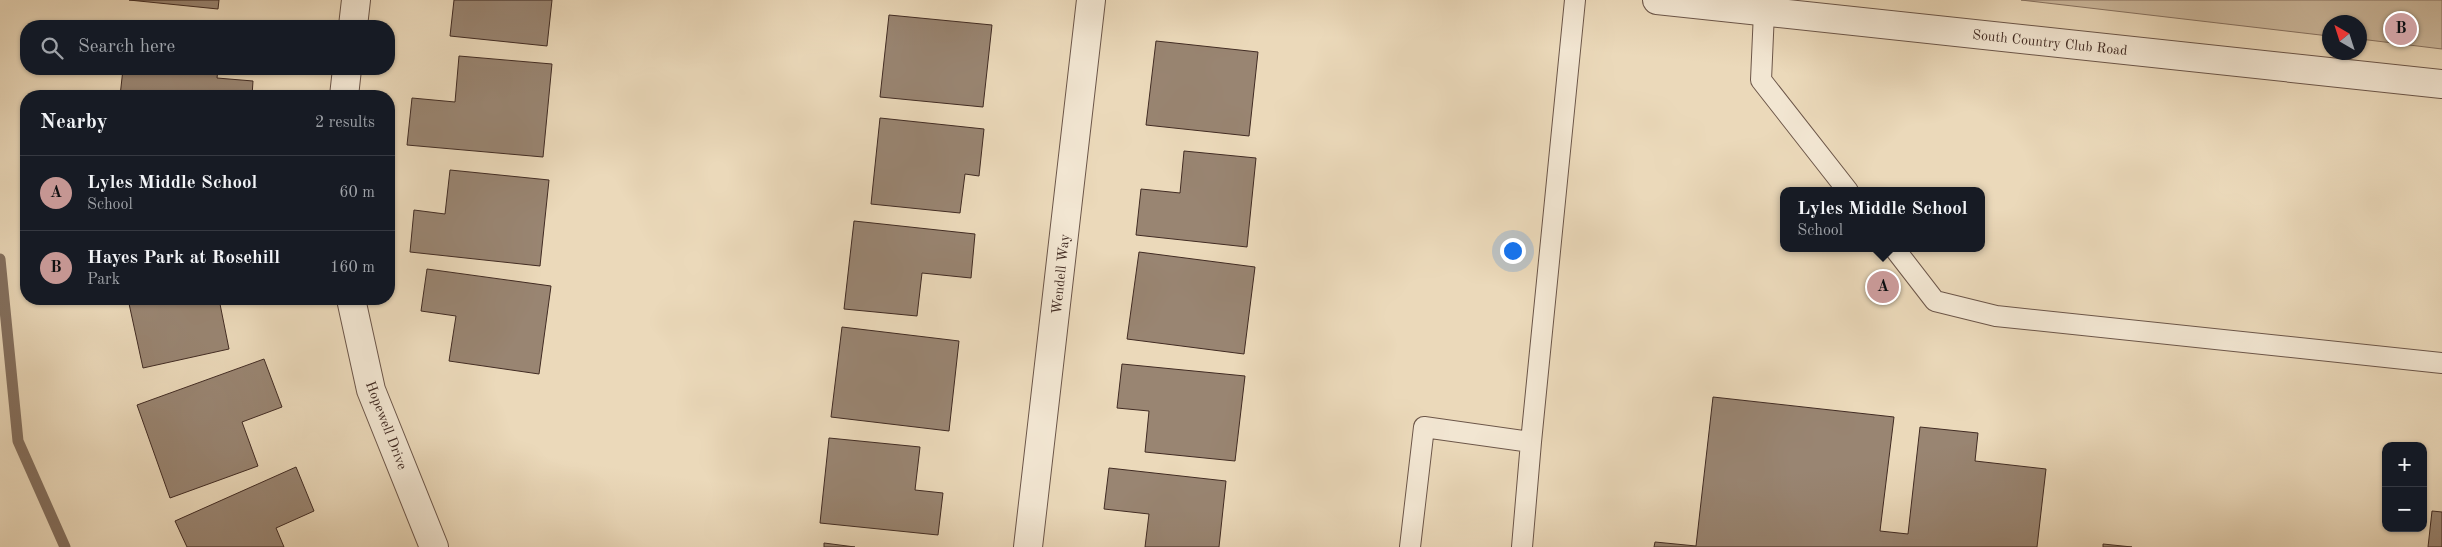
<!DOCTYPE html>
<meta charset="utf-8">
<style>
body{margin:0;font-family:"Old Standard TT",serif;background:#20242c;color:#f1f3f6}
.controls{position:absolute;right:15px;bottom:15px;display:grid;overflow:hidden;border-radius:10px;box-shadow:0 1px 4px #0004}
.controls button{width:45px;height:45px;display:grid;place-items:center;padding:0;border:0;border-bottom:1px solid #363941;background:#171b24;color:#f1f3f6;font:25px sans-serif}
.compass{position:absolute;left:2322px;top:15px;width:45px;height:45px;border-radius:50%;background:#171b24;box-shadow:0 1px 4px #0004;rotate:321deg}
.you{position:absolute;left:1512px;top:250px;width:18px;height:18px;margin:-12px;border:4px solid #fff;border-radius:50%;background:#1a73e8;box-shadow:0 0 0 8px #1a73e833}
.badge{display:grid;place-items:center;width:32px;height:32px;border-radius:50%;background:#c59692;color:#111;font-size:16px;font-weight:700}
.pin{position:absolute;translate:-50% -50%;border:2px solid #fff;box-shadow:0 1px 5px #0006}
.popup{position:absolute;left:1780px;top:187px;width:205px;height:65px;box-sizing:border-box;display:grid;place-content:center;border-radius:10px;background:#171b24;filter:drop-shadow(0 1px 4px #0005);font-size:16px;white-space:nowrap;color:#9ea1a6}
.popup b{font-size:19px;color:#f1f3f6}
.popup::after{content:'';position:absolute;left:50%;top:100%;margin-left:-10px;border:10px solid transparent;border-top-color:#171b24}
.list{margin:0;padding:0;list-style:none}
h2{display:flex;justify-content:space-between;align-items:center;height:65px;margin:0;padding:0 20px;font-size:21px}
h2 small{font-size:16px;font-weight:400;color:#9ea1a6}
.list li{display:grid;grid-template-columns:32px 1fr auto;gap:15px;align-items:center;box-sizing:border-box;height:75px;padding:0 20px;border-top:1px solid #363941}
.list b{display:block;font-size:19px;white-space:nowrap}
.list p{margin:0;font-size:16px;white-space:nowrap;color:#9ea1a6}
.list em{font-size:16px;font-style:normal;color:#9ea1a6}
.icon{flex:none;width:28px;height:28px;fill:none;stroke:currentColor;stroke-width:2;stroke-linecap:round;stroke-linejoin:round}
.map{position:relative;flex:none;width:2442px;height:547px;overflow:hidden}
.search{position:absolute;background:#171b24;box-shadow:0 1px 4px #0004;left:20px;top:20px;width:375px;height:55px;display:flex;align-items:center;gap:12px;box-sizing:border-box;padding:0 18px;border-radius:20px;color:#9ea1a6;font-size:19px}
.panel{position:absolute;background:#171b24;box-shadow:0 1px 4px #0004;left:20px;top:90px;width:375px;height:215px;border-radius:20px}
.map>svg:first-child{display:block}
.green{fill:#cebba0;stroke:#887362}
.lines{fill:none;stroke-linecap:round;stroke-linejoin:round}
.stream{stroke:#84705f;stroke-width:11}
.building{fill:#998572;stroke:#412b23}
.service-casing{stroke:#6c5649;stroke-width:22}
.minor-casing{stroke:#6c5649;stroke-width:30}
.tertiary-casing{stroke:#6c5649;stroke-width:30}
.service{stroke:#f2e6d2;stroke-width:20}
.minor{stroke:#f2e6d2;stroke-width:28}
.tertiary{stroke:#f2e6d2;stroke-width:28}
.labels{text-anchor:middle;stroke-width:4;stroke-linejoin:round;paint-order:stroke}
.street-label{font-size:14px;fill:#412b23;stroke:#f2e6d2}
</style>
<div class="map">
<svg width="2442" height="547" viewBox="0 0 2442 547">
<rect width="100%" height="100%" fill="#ebd9ba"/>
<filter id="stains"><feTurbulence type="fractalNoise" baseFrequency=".004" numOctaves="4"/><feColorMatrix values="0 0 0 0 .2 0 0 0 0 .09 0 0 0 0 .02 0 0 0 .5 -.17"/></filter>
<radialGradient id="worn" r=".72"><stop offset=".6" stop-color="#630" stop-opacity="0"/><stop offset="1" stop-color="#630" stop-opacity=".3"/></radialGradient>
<path class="green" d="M2021 0H2442V49L2360 39V22H2330L2329 36Z"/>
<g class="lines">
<path class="stream" d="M0 259 18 441 65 547"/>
</g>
<path class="building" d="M129 0H219L218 9Z
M454 0H552L547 46 450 36Z
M889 15 992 25 983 107 880 97Z
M127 22 176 26H127Z
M1156 41 1258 52 1249 136 1146 125Z
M459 56 552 64 543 157 407 145 412 98 455 102Z
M123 69H218L217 78 253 81 252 96H120Z
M880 118 984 129 979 176 965 174 960 213 871 204Z
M1184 151 1256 158 1247 247 1136 235 1141 189 1180 193Z
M450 170 549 180 540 266 410 252 414 210 445 214Z
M854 221 975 234 971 278 922 273 917 316 844 309Z
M1139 252 1255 267 1244 354 1127 339Z
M427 269 551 286 539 374 449 361 456 316 421 311Z
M128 299H243L220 304 229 349 143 368Z
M842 327 959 341 949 431 831 417Z
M264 359 282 407 242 422 258 466 170 498 137 405Z
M1122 364 1245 376 1235 461 1145 452 1149 411 1117 408Z
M1713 397 1894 417 1880 531 1908 534 1920 427 1978 433 1975 461 2046 469 2037 547H1654L1655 542 1696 546Z
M829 438 920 447 915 490 943 493 938 535 820 523Z
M296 467 314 511 276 528 284 547H187L175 521Z
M1109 468 1226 481 1219 547H1145L1149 514 1104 509Z
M2432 511 2442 512V547H2428Z
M824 543 855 547H824Z
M2103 544 2132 547H2103Z"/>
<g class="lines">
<defs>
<path id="service" d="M1764 12 1761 80 1848 191
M1894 248 1935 301 1996 316 2442 363
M1410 547 1424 427 1531 442
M1522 547 1531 442 1575 0"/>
<path id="minor" d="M353 26 356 0
M344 96 347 69
M351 299 371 390 434 547
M1028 547 1091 0"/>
<path id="tertiary" d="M1657 0 2442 84"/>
</defs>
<use href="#service" class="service-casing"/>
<use href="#minor" class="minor-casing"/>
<use href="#tertiary" class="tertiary-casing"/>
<use href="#service" class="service"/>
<use href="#minor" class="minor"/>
<use href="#tertiary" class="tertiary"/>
</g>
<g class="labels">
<g class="street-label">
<text transform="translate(2050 42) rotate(6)" y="5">South Country Club Road</text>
<text transform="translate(1060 274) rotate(-84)" y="5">Wendell Way</text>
<text transform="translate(387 425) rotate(69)" y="5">Hopewell Drive</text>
</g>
</g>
<rect width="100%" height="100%" filter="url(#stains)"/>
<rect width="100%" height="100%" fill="url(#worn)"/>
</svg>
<div class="controls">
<button>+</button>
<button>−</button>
</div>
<svg class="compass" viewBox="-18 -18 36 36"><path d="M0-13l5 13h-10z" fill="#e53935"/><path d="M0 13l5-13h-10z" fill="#9ea1a6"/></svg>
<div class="you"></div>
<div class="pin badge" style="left:1883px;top:287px">A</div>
<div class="popup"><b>Lyles Middle School</b>School</div>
<div class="pin badge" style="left:2401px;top:29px">B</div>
<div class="search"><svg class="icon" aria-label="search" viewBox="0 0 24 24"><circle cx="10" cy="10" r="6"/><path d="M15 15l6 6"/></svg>Search here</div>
<section class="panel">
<h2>Nearby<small>2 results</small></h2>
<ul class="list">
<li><span class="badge">A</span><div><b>Lyles Middle School</b><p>School</p></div><em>60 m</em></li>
<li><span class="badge">B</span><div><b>Hayes Park at Rosehill</b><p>Park</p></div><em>160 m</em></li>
</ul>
</section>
</div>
